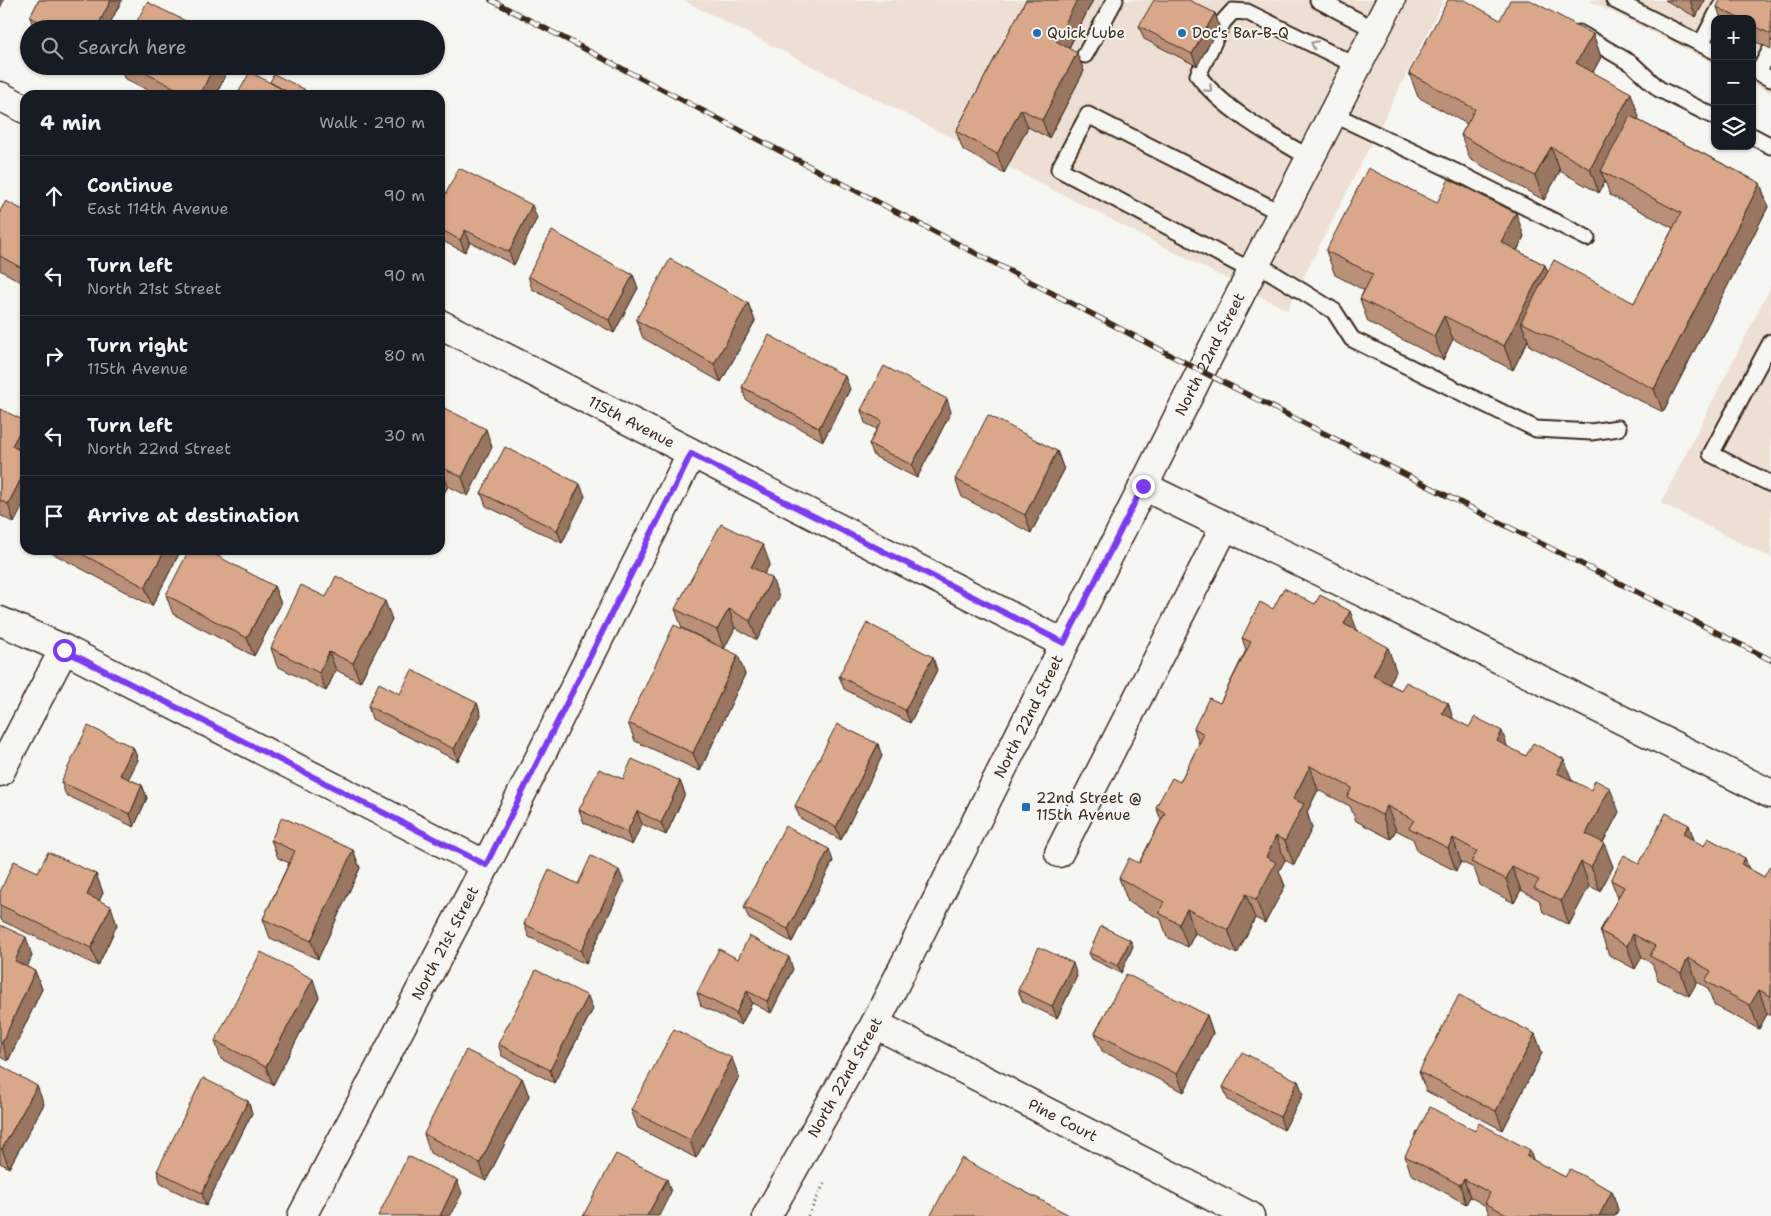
<!DOCTYPE html>
<meta charset="utf-8">
<style>
body{margin:0;font-family:"Shantell Sans",sans-serif;background:#242831;color:#f1f3f6}
.controls{position:absolute;right:15px;top:15px;display:grid;overflow:hidden;border-radius:10px;box-shadow:0 1px 4px #0004}
.controls button{width:45px;height:45px;display:grid;place-items:center;padding:0;border:0;border-bottom:1px solid #363941;background:#171b24;color:#f1f3f6;font:25px sans-serif}
.stop{position:absolute;width:15px;height:15px;margin:-11px;border:4px solid #7c3aed;border-radius:50%;background:#fff}
.stop.end{background:#7c3aed;border-color:#fff;box-shadow:0 1px 5px #0008}
.list{margin:0;padding:0;list-style:none}
h2{display:flex;justify-content:space-between;align-items:center;height:65px;margin:0;padding:0 20px;font-size:21px}
h2 small{font-size:16px;font-weight:400;color:#9ea1a6}
.list li{display:grid;grid-template-columns:32px 1fr auto;gap:15px;align-items:center;box-sizing:border-box;height:80px;padding:0 20px;border-top:1px solid #363941}
.list b{display:block;font-size:19px;white-space:nowrap}
.list p{margin:0;font-size:16px;white-space:nowrap;color:#9ea1a6}
.list em{font-size:16px;font-style:normal;color:#9ea1a6}
.icon{flex:none;width:28px;height:28px;fill:none;stroke:currentColor;stroke-width:2;stroke-linecap:round;stroke-linejoin:round}
.map{position:relative;flex:none;width:1771px;height:1216px;overflow:hidden}
.search{position:absolute;background:#171b24;box-shadow:0 1px 4px #0004;left:20px;top:20px;width:425px;height:55px;display:flex;align-items:center;gap:12px;box-sizing:border-box;padding:0 18px;border-radius:28px;color:#9ea1a6;font-size:19px}
.panel{position:absolute;background:#171b24;box-shadow:0 1px 4px #0004;left:20px;top:90px;width:425px;height:465px;border-radius:15px}
.map>svg:first-child{display:block}
.built{fill:#eddfd3}
.lines{fill:none;stroke-linecap:round;stroke-linejoin:round}
.lane-casing{stroke:#3b2a1e;stroke-width:19}
.street-casing{stroke:#3b2a1e;stroke-width:31}
.secondary-casing{stroke:#3b2a1e;stroke-width:31}
.path{stroke:#3b2a1e;stroke-width:3;stroke-dasharray:1 4;stroke-linecap:butt}
.lane{stroke:#f6f6f2;stroke-width:15}
.street{stroke:#f6f6f2;stroke-width:28}
.secondary{stroke:#f6f6f2;stroke-width:28}
.rail-casing{stroke:#3b2a1e;stroke-width:5.5}
.rail{stroke:#f6f6f2;stroke-width:4;stroke-dasharray:11;stroke-linecap:butt}
.wall{fill:#bb9078;stroke:#3b2a1e}
.shaded-wall{fill:#987661;stroke:#3b2a1e}
.building{fill:#d9a88b;stroke:#3b2a1e}
.oneway{stroke:#989088}
.route{stroke:#7c3aed;stroke-width:6}
.poi-dot{fill:#1f6fb2;stroke:#f6f6f2;stroke-width:2}
.labels{text-anchor:middle;stroke-width:4;stroke-linejoin:round;paint-order:stroke}
.poi-label{font-size:15px;fill:#3b2a1e;stroke:#f6f6f2;text-anchor:start}
.street-label{font-size:15px;fill:#3b2a1e;stroke:#f6f6f2}
</style>
<div class="map">
<svg width="1771" height="1216" viewBox="0 0 1771 1216">
<rect width="100%" height="100%" fill="#f6f6f2"/>
<filter id="ink" filterUnits="userSpaceOnUse"><feTurbulence type="fractalNoise" baseFrequency=".02" numOctaves="2"/><feDisplacementMap in="SourceGraphic" scale="10" xChannelSelector="R" yChannelSelector="G"/><feConvolveMatrix kernelMatrix="1 2 1 2 8 2 1 2 1" color-interpolation-filters="sRGB"/></filter>
<g filter="url(#ink)">
<path class="built" d="M683 0H1444L1287 310Z
M1588 0H1771V93L1752 83V19H1715V64Z
M1771 286V558L1661 503Z"/>
<g class="lines">
<defs>
<path id="lane" d="M1318 0 1376 30
M1614 0 1715 51
M1579 33 1632 64 1659 89 1715 117
M1701 44 1724 0
M1085 55 1115 0
M1752 70 1771 79
M1758 73 1771 49
M1333 114 1456 172 1587 238
M1752 136 1771 146
M1310 158C1275 138 1221 108 1198 75L1223 22 1233 11 1247 12 1357 66
M1256 263 1334 311 1352 339 1536 429 1591 432 1618 428
M1252 271 1059 169 1088 115 1281 213
M1771 342 1711 454 1771 484"/>
<g id="street">
<path d="M0 96 25 109"/>
<path id="s1" d="M440 324 1063 643"/>
<path d="M1143 486 1465 642 1771 794"/>
<path d="M0 621 64 649 486 865"/>
<path d="M0 772 64 649"/>
<path d="M1059 853 1225 526"/>
<path id="s2" d="M875 1024 1250 1216"/>
<path id="s3" d="M302 1216 486 865 691 454"/>
</g>
<g id="secondary">
<path id="s4" d="M767 1216 875 1024 1201 371 1391 0"/>
</g>
</defs>
<use href="#lane" class="lane-casing"/>
<use href="#street" class="street-casing"/>
<use href="#secondary" class="secondary-casing"/>
<path class="path" d="M808 1216 824 1184"/>
<use href="#lane" class="lane"/>
<use href="#street" class="street"/>
<use href="#secondary" class="secondary"/>
<defs>
<path id="rail" d="M491 0 1201 371 1771 660"/>
</defs>
<use href="#rail" class="rail-casing"/>
<use href="#rail" class="rail"/>
</g>
<path class="wall" d="M39 0H122L107 29H34L30 17Z
M1026 0H1093L1069 48 1084 71 1049 138 1028 127 1004 173 963 150 956 131Z
M1665 0H1705L1696 17Z
M1771 0V49L1752 40V19H1721L1717 7Z
M1215 13 1219 26 1197 66 1144 39 1139 26Z
M1500 20 1593 34 1601 57 1593 72 1639 117 1638 120 1760 183 1768 207 1663 412 1530 346 1528 340 1513 370 1453 339 1443 360 1368 322 1360 299 1364 290 1335 275 1326 251 1437 203 1524 236 1517 251 1545 265 1548 272 1634 303 1673 228 1610 195 1605 181 1599 193 1560 171 1544 200 1470 159 1461 135 1467 124 1418 97 1409 73Z
M120 66H230L216 95H158L124 78Z
M440 205 537 218 514 265 470 242 465 252 440 240Z
M0 211H25V284L0 270Z
M633 275 638 288 614 333 532 289 528 276Z
M748 303 755 321 721 382 643 338 636 320Z
M742 387 850 389 823 441 746 400Z
M0 409 14 523 0 515Z
M861 410 951 412 917 478 874 456 869 444 877 429 865 423Z
M440 417 492 447 468 496 448 486 440 501Z
M1057 451 1064 470 1031 533 962 497 955 479Z
M481 493 585 496 562 543 486 506Z
M46 550H181L152 606Z
M770 564 764 574 779 597 757 640 735 628 724 649 745 674 700 771 635 741 628 723 715 644 682 628 675 609Z
M274 586 281 604 254 656 173 614 166 595Z
M326 597 392 619 360 682 336 670 326 691 277 666 271 648Z
M1273 609 1358 632 1396 671 1389 684 1401 690 1448 703 1453 719 1572 780 1619 812 1603 842 1613 867 1600 891 1589 886 1569 925 1543 912 1539 900 1521 890 1514 903 1480 885 1474 868 1461 862 1456 871 1418 852 1413 839 1396 830 1391 839 1356 821 1350 806 1318 790 1307 812 1312 828 1294 865 1285 860 1279 871 1285 886 1265 923 1255 918 1237 954 1195 933 1188 947 1167 937 1161 919 1128 902 1119 878 1139 863 1161 820 1156 807 1180 782 1199 744 1194 728 1220 703 1246 650 1242 638Z
M937 670 910 723 844 689 839 676Z
M400 694 477 703 481 715 458 761 372 719 368 706Z
M133 747 138 760 128 779 142 785 147 798 134 827 66 795 61 782Z
M882 756 841 840 800 818 795 806Z
M623 779 680 781 685 794 666 835 642 824 632 845 584 823 579 810Z
M1689 825 1694 841 1704 846 1745 858 1748 868 1764 877 1771 867V1016L1767 1014 1759 1029 1714 1005 1708 988 1697 982 1689 996 1658 980 1652 963 1642 957 1635 969 1609 955 1600 931 1618 898 1611 880 1639 864Z
M271 840 353 850 360 868 318 959 270 938 263 919 289 863 278 858Z
M833 861 792 942 749 919 744 907Z
M38 872 96 874 103 893 99 901 117 925 98 966 2 921 0 917V892Z
M624 882 586 964 529 937 524 924 578 884Z
M0 925 32 956 27 967 35 971 42 989 8 1061 0 1057Z
M1130 940 1133 946 1121 973 1092 959 1089 953Z
M738 959 793 969 771 1013 752 1003 741 1025 701 1006 697 993Z
M1077 976 1057 1018 1023 1002 1018 990Z
M319 997 273 1085 221 1059 215 1041Z
M593 1009 554 1083 502 1056 498 1044Z
M1207 1015 1213 1033 1184 1092 1102 1051 1095 1033Z
M1535 1034 1542 1053 1503 1130 1426 1091 1419 1072Z
M0 1065 44 1104 9 1168 0 1163Z
M739 1077 696 1158 638 1128 631 1110Z
M522 1078 529 1096 486 1181 430 1153 424 1134Z
M1298 1081 1303 1094 1284 1130 1228 1100 1223 1087Z
M248 1101 252 1113 206 1206 161 1184 157 1171Z
M1475 1131 1565 1177 1612 1191 1618 1210 1615 1216H1490L1486 1206 1470 1197 1466 1204 1411 1174 1405 1156Z"/>
<path class="shaded-wall" d="M0 0H4L0 8Z
M111 0H122L107 29H96Z
M1077 0H1093L1063 59 1056 41Z
M1690 0H1705L1696 17Z
M1215 13 1219 26 1197 66 1192 54Z
M1593 34 1601 57 1585 87 1576 63Z
M1077 53 1084 71 1049 138 1042 120Z
M214 66H230L216 95H200Z
M304 89 306 95H300Z
M1631 93 1639 117 1608 175 1601 171 1605 181 1599 193 1590 169Z
M1021 109 1028 127 1004 173 997 154Z
M1551 147 1560 171 1544 200 1535 176Z
M440 158 442 165 440 169Z
M1760 183 1768 207 1663 412 1654 389Z
M532 205 537 218 514 265 509 252Z
M1516 213 1524 236 1509 266 1501 242Z
M465 230 470 242 465 252 460 240Z
M1545 265 1554 288 1521 322 1528 340 1513 370 1504 346Z
M633 275 638 288 614 333 609 320Z
M748 303 755 321 721 382 714 364Z
M1444 316 1453 339 1443 360 1434 336Z
M845 376 850 389 823 441 819 428Z
M947 399 951 412 917 478 912 465Z
M25 421V452L12 446Z
M486 429 492 447 468 496 462 477Z
M1057 451 1064 470 1031 533 1025 515Z
M441 467 448 486 440 501V470Z
M25 471V502L14 523 8 504Z
M580 484 585 496 562 543 557 530Z
M763 545 770 564 758 585 751 567Z
M165 550H181L152 606 145 587Z
M772 578 779 597 757 640 750 621Z
M274 586 281 604 254 656 247 638Z
M385 601 392 619 360 682 353 663Z
M729 609 735 628 724 649 717 630Z
M1350 611 1359 635 1344 624Z
M1388 647 1396 671 1382 700 1373 676Z
M329 652 336 670 326 691 319 673Z
M738 655 745 674 700 771 693 753Z
M933 657 937 670 910 723 905 710Z
M477 703 481 715 458 761 454 749Z
M1448 703 1456 727 1442 713Z
M1502 731 1510 754 1497 741Z
M878 744 882 756 841 840 836 827Z
M133 747 138 760 124 788 120 775Z
M1564 759 1573 783 1557 773Z
M1310 766 1318 790 1307 812 1312 828 1294 865 1285 841 1293 799Z
M680 781 685 794 666 835 661 823Z
M142 785 147 798 134 827 130 814Z
M1610 788 1619 812 1595 858 1586 834Z
M1387 806 1396 830 1391 839 1382 815Z
M637 811 642 824 632 845 627 832Z
M1689 825 1697 848 1683 834Z
M1276 836 1285 860 1279 871 1285 886 1265 923 1256 900 1266 857Z
M1453 838 1461 862 1456 871 1448 848Z
M1604 843 1613 867 1600 891 1591 867Z
M829 849 833 861 792 942 788 929Z
M353 850 360 868 318 959 311 941Z
M1745 858 1753 881 1741 864Z
M1581 862 1589 886 1569 925 1561 901Z
M1512 867 1521 890 1514 903 1506 879Z
M619 870 624 882 586 964 581 951Z
M96 874 103 893 93 914 87 895Z
M1246 894 1255 918 1237 954 1228 930Z
M111 906 117 925 98 966 91 948Z
M1187 909 1195 933 1188 947 1179 924Z
M1633 934 1642 957 1635 969 1627 946Z
M26 937 32 956 21 980 15 961Z
M1130 940 1133 946 1121 973 1118 966Z
M789 957 793 969 771 1013 767 1001Z
M1688 958 1697 982 1689 996 1681 973Z
M1073 963 1077 976 1057 1018 1052 1006Z
M35 971 42 989 8 1061 2 1043Z
M313 979 319 997 273 1085 266 1067Z
M1759 990 1767 1014 1759 1029 1750 1005Z
M747 991 752 1003 741 1025 736 1013Z
M588 996 593 1009 554 1083 550 1070Z
M1207 1015 1213 1033 1184 1092 1177 1074Z
M1535 1034 1542 1053 1503 1130 1496 1111Z
M732 1058 739 1077 696 1158 690 1140Z
M522 1078 529 1096 486 1181 480 1163Z
M1298 1081 1303 1094 1284 1130 1280 1117Z
M37 1086 44 1104 9 1168 2 1149Z
M248 1101 252 1113 206 1206 202 1193Z
M1530 1150 1536 1168 1526 1156Z
M667 1179 671 1192 659 1216H647Z
M1464 1179 1470 1197 1466 1204 1460 1185Z
M457 1180 462 1193 450 1216H440Z
M1612 1191 1618 1210 1615 1216H1599Z"/>
<path class="building" d="M39 0H111L96 29H54L30 17Z
M1026 0H1077L1056 41 1077 53 1042 120 1021 109 997 154 956 131Z
M1154 0H1189L1215 13 1192 54 1139 26Z
M1448 0H1465L1500 20 1510 0H1530L1593 34 1576 63 1631 93 1590 169 1551 147 1535 176 1461 135 1475 109 1409 73Z
M1720 0H1771V34L1752 25V19H1740L1717 7Z
M147 2 202 29H133Z
M131 66H214L200 95H189Z
M250 72 293 95H237Z
M274 74 304 89 300 95H293L270 82Z
M1630 116 1760 183 1654 389 1521 322 1554 260 1634 303 1681 213 1601 171Z
M459 168 532 205 509 252 465 230 460 240 440 229V205Z
M1368 168 1437 203 1449 179 1516 213 1501 242 1545 265 1504 346 1444 316 1434 336 1360 299 1373 274 1326 251Z
M6 201 25 211V270L0 256V211Z
M552 231 633 275 609 320 528 276Z
M670 259 748 303 714 364 636 320Z
M769 335 845 376 819 428 742 387Z
M884 366 947 399 912 465 869 444 882 421 861 410Z
M444 408 486 429 462 477 441 467 440 470V417Z
M0 409 25 421 12 446 25 453V471L8 504 0 500Z
M988 415 1057 451 1025 515 955 479Z
M505 447 580 484 557 530 481 493Z
M721 524 763 545 751 567 772 578 750 621 729 609 717 630 675 609Z
M74 550H165L145 587Z
M189 550H206L274 586 247 638 166 595Z
M336 576 385 601 353 663 329 652 319 673 271 648 301 585 326 597Z
M1284 588 1315 604 1320 595 1350 611 1344 624 1388 647 1373 676 1401 690 1406 682 1448 703 1442 713 1469 727 1475 717 1502 731 1497 741 1526 756 1533 743 1564 759 1557 773 1591 790 1595 780 1610 788 1586 834 1604 843 1591 867 1581 862 1561 901 1534 888 1539 880 1512 867 1506 879 1471 862 1477 851 1453 838 1448 848 1409 828 1414 820 1387 806 1382 815 1347 797 1352 788 1310 766 1293 799 1304 804 1285 841 1276 836 1266 857 1276 862 1256 900 1246 894 1228 930 1187 909 1179 924 1159 913 1164 902 1119 878 1129 858 1139 863 1165 813 1156 807 1172 778 1180 782 1204 734 1194 728 1209 698 1220 703 1251 642 1242 638 1260 602 1273 609Z
M867 623 933 657 905 710 839 676Z
M674 625 738 655 693 753 628 723Z
M412 670 477 703 454 749 368 706 379 683 400 694Z
M837 724 878 744 836 827 795 806Z
M88 726 133 747 120 775 142 785 130 814 61 782Z
M632 759 680 781 661 823 637 811 627 832 579 810 599 769 623 779Z
M1666 813 1689 825 1683 834 1704 846 1708 838 1745 858 1741 864 1764 877 1770 866 1771 867V996L1759 990 1750 1005 1705 981 1711 971 1688 958 1681 973 1650 956 1655 946 1633 934 1627 946 1600 931 1624 887 1611 880 1624 855 1639 864Z
M282 817 353 850 311 941 263 919 295 851 271 840Z
M785 826 829 849 788 929 744 907Z
M48 852 96 874 87 895 111 906 91 948 0 905V892L14 861 38 872Z
M591 856 619 870 581 951 524 924 549 870 578 884Z
M0 925 26 937 15 961 35 971 2 1043 0 1042Z
M1101 926 1130 940 1118 966 1089 953Z
M749 936 789 957 767 1001 747 991 736 1013 697 993 719 949 738 959Z
M1039 947 1073 963 1052 1006 1018 990Z
M261 952 313 979 266 1067 215 1041Z
M536 970 588 996 550 1070 498 1044Z
M1126 974 1207 1015 1177 1074 1095 1033Z
M1459 995 1535 1034 1496 1111 1419 1072Z
M674 1029 732 1058 690 1140 631 1110Z
M466 1050 522 1078 480 1163 424 1134Z
M1242 1052 1298 1081 1280 1117 1223 1087Z
M0 1065 37 1086 2 1149 0 1148Z
M203 1078 248 1101 202 1193 157 1171Z
M1430 1107 1475 1131 1479 1123 1530 1150 1526 1156 1565 1177 1570 1169 1612 1191 1599 1216H1510L1485 1203 1490 1193 1464 1179 1460 1185 1405 1156Z
M616 1154 667 1179 647 1216H583Z
M408 1156 457 1180 440 1216H378Z
M961 1158 1071 1216H932L931 1215Z"/>
<defs><path id="oneway-chevron" d="M-2-3.5L2.5 0L-2 3.5" fill="none" stroke-width="1.6" stroke-linecap="round" stroke-linejoin="round" transform="scale(1.25)"/></defs>
<g class="oneway">
<use href="#oneway-chevron" transform="translate(1314 44) rotate(-154)"/>
<use href="#oneway-chevron" transform="translate(1209 89) rotate(46)"/>
</g>
</g>
<g class="lines" filter="url(#ink)">
<path class="route" d="M64 650 486 865 691 454 1064 643 1143 486"/>
</g>
<g class="poi-dot">
<circle cx="1037" cy="33" r="5"/>
<circle cx="1182" cy="33" r="5"/>
<rect x="1021" y="802" width="10" height="10" rx="2.5"/>
</g>
<g class="labels">
<g class="poi-label">
<text x="1047" y="38">Quick Lube</text>
<text x="1192" y="38">Doc's Bar-B-Q</text>
<text x="1036" y="803">22nd Street @<tspan x="1036" dy="17">115th Avenue</tspan></text>
</g>
<g class="street-label">
<text dy="5" stroke="none"><textPath href="#s4" startOffset="969">North 22nd Street</textPath></text>
<text dy="5" stroke="none"><textPath href="#s1" startOffset="215">115th Avenue</textPath></text>
<text dy="5" stroke="none"><textPath href="#s4" startOffset="564">North 22nd Street</textPath></text>
<text dy="5" stroke="none"><textPath href="#s3" startOffset="308">North 21st Street</textPath></text>
<text dy="5" stroke="none"><textPath href="#s4" startOffset="159">North 22nd Street</textPath></text>
<text dy="5" stroke="none"><textPath href="#s2" startOffset="211">Pine Court</textPath></text>
</g>
</g>
</svg>
<div class="controls">
<button>+</button>
<button>−</button>
<button><svg class="icon" aria-label="layers" viewBox="0 0 24 24"><path d="M12 4l9 5-9 5-9-5zM3 14l9 5 9-5"/></svg></button>
</div>
<div class="stop" style="left:64px;top:650px"></div>
<div class="stop end" style="left:1143px;top:486px"></div>
<div class="search"><svg class="icon" aria-label="search" viewBox="0 0 24 24"><circle cx="10" cy="10" r="6"/><path d="M15 15l6 6"/></svg>Search here</div>
<section class="panel">
<h2>4 min<small>Walk · 290 m</small></h2>
<ul class="list">
<li><svg class="icon" aria-label="ahead" viewBox="0 0 24 24"><path d="M12 20V5M6 11l6-6 6 6"/></svg><div><b>Continue</b><p>East 114th Avenue</p></div><em>90 m</em></li>
<li><svg class="icon" aria-label="left" viewBox="0 0 24 24"><path d="M17 20v-9H6M10 6l-5 5 5 5"/></svg><div><b>Turn left</b><p>North 21st Street</p></div><em>90 m</em></li>
<li><svg class="icon" aria-label="right" viewBox="0 0 24 24"><path d="M7 20v-9h11M14 6l5 5-5 5"/></svg><div><b>Turn right</b><p>115th Avenue</p></div><em>80 m</em></li>
<li><svg class="icon" aria-label="left" viewBox="0 0 24 24"><path d="M17 20v-9H6M10 6l-5 5 5 5"/></svg><div><b>Turn left</b><p>North 22nd Street</p></div><em>30 m</em></li>
<li><svg class="icon" aria-label="arrive" viewBox="0 0 24 24"><path d="M6 21V4h12l-3 4 3 4H6"/></svg><div><b>Arrive at destination</b></div></li>
</ul>
</section>
</div>
